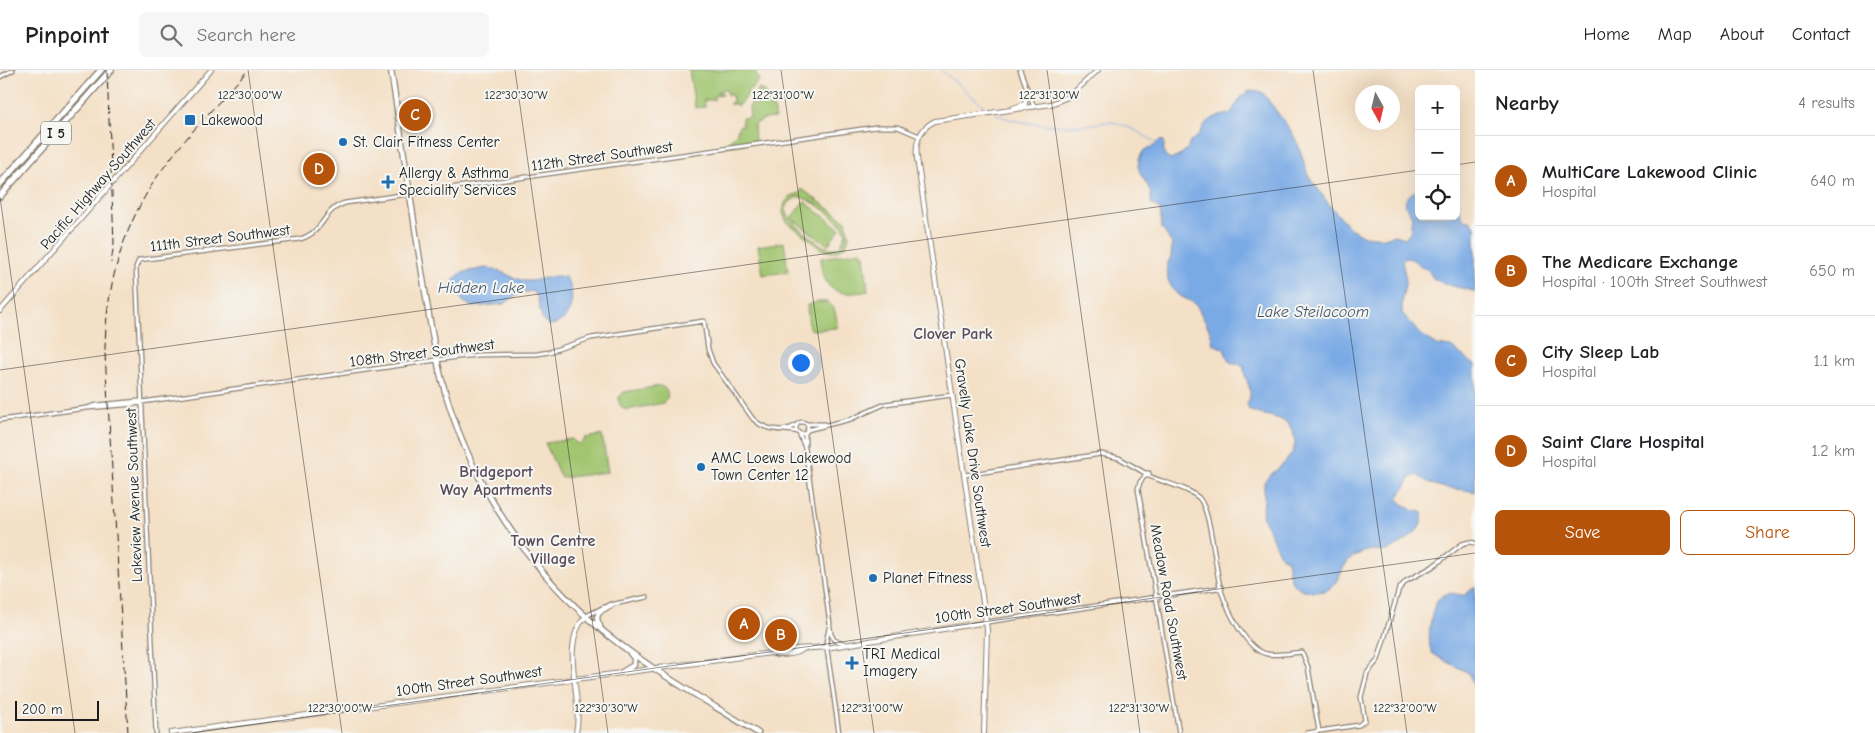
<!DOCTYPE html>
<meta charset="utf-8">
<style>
body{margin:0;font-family:"Comic Neue",sans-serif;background:#f6f6f6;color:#202124}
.controls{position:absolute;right:15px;top:15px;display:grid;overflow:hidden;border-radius:8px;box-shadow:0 5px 20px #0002}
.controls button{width:45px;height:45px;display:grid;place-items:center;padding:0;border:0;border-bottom:1px solid #e0e0e0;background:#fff;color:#202124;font:25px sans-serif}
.compass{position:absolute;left:1355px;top:15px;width:45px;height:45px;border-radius:50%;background:#fff;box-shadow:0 5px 20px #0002;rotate:172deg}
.scale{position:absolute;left:15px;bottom:12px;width:84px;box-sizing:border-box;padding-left:5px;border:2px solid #1c1c1c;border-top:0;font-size:14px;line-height:18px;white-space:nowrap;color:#1c1c1c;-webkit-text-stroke:4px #f6f6f2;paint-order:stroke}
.you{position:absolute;left:800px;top:292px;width:18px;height:18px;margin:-12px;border:4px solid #fff;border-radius:50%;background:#1a73e8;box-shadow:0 0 0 8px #1a73e833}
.badge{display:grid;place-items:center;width:32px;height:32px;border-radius:50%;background:#b45309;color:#fff;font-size:16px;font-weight:700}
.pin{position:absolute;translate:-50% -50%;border:2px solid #fff;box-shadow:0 1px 5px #0006}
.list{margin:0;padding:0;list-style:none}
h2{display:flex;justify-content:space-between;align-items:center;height:65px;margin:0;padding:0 20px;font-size:21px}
h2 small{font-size:16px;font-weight:400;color:#757577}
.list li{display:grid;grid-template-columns:32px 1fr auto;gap:15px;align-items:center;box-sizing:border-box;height:90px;padding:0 20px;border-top:1px solid #e0e0e0}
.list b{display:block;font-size:19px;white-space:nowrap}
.list p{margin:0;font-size:16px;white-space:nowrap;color:#757577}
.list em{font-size:16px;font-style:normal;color:#757577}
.actions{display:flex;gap:10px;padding:15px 20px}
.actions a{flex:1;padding:11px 0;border:1px solid #b45309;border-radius:8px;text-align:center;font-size:18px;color:#b45309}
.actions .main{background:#b45309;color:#fff}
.icon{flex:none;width:28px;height:28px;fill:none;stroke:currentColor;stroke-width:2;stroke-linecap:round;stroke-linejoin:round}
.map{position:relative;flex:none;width:1475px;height:663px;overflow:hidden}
header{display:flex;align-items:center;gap:30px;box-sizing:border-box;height:70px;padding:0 25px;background:#fff;border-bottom:1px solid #e0e0e0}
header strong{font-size:24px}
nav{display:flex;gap:28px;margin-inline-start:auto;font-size:18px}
.search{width:350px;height:45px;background:#f6f6f6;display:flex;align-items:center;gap:12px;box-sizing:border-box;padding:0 18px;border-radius:8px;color:#757577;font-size:19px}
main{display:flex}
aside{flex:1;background:#fff}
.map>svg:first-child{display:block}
.green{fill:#a1c56f;stroke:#5e7046;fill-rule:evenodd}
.water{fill:#7aaae5;stroke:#4b6380}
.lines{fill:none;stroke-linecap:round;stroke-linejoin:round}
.stream{stroke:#7aaae5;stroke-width:1}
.tertiary-casing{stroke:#887e71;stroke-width:5.5}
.secondary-casing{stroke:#887e71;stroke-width:6}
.primary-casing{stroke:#887e71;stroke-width:7}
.motorway-casing{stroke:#887e71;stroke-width:8}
.tertiary{stroke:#fff;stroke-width:3}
.secondary{stroke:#fff;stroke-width:4}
.primary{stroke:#fff;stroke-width:4.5}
.motorway{stroke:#fff;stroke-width:5.5}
.rail{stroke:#1c1c1c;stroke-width:1;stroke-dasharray:8 4;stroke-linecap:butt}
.ticks{fill:none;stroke:#1c1c1c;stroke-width:1;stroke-opacity:0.45}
.poi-dot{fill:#1f6fb2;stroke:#f6f6f2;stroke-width:2}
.labels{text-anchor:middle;stroke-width:4;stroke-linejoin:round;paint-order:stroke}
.shield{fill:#f6f6f2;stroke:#5d5d5c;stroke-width:1}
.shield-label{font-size:14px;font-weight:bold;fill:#1c1c1c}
.poi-label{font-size:15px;fill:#1c1c1c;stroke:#f6f6f2;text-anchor:start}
.street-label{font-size:15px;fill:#1c1c1c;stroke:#f6f6f2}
.water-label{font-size:16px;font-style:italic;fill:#42556c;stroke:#f6f6f2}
.neighbourhood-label{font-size:16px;font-weight:bold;fill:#5c4c5b;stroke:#f6f6f2}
.ticks-label{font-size:12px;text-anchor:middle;fill:#1c1c1c;stroke:#f6f6f2;stroke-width:4;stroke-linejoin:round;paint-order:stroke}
</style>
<header>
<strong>Pinpoint</strong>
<div class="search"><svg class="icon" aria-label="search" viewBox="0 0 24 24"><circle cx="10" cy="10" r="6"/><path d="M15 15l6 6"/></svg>Search here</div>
<nav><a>Home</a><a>Map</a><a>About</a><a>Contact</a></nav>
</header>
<main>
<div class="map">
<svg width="1475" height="663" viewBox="0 0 1475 663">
<rect width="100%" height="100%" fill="#f6f6f2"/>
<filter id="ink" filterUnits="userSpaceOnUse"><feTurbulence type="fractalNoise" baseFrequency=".02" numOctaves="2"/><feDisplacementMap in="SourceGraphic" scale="10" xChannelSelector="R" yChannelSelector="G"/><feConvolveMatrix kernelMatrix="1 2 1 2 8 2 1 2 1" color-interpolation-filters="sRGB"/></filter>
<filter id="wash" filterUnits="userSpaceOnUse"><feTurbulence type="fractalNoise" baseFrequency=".0096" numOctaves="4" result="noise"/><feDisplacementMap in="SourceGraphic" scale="20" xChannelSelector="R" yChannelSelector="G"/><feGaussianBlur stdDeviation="1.12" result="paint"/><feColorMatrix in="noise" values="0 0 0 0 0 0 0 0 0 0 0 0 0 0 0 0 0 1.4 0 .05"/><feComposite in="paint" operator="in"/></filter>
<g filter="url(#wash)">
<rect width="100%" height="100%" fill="#f4e0c6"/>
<path class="green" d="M689 0H754L759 10 752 19 751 18 747 21 749 23 738 36 735 34H729L733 32 732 25H727V21L723 19 720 20 723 24 719 25 718 20V25L714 26V30H704L705 37 695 38Z
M759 19 765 22 768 32 773 31 771 35 775 41V48L764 49 754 55 755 72 725 77 723 75 736 65 739 56H742V48L750 47 749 38Z
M802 119 846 151 849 166 846 175 841 179 832 182 823 180 786 151 783 142 785 133 791 126 800 123ZM798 127C810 127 843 151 846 163L841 175C838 177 835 179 830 178 822 178 814 169 807 164 796 155 772 138 798 127Z
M804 131 840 159 828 175 791 148Z
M784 172 788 202 763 205 758 176Z
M861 181 864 185 868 221C837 227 823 222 821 188Z
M817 232H828C836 238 837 248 837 258L812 260 809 258 807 235Z
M660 316C669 319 670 328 663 333L627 340C621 338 618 334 619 327L624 322Z
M602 365 608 402 561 408 545 373 573 369 576 373 580 374 584 371 585 368Z"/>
<path class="water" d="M1250 21H1259L1263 23 1291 61 1298 74 1308 105 1330 136 1350 158 1364 166 1384 168 1394 165 1405 168 1410 163 1412 146C1401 132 1404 127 1419 119V146H1456V118C1460 129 1457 143 1465 151H1471L1475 156V222C1461 216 1448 218 1433 208 1432 207 1430 203 1429 201 1427 199 1425 199 1422 197 1415 192 1410 184 1402 191L1406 210 1402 229V243L1419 263 1436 275 1451 277 1475 295V422C1449 416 1440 422 1417 405L1412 406 1398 428 1399 431 1413 441 1422 442C1426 459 1406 471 1392 478 1390 479 1385 482 1382 482 1379 482 1377 480 1374 480 1368 480 1362 483 1356 485 1336 493 1344 528 1308 521 1288 517 1290 505 1287 490L1280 485 1262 445 1264 431V412C1275 398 1300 387 1294 366 1292 361 1290 355 1286 352 1275 345 1260 346 1249 340L1247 333C1256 320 1243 310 1244 296 1239 293 1236 295 1232 293 1227 291 1226 283 1224 279L1213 274 1210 261 1196 234 1178 225 1173 220 1168 210 1167 194 1171 187 1172 174 1162 158 1160 140 1151 133C1151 129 1151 124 1150 121 1143 103 1131 100 1144 80L1154 76 1161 69 1164 71C1164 79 1162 85 1170 90L1179 86 1188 78 1189 73 1199 65 1205 54 1215 47 1230 44C1237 36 1239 25 1250 21Z
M485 198C500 198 511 209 526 211 539 212 552 203 565 207 578 221 572 256 548 255L542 248 537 226 531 221 518 224 504 234 472 237 463 231 457 223 454 215V209L461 203Z
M1475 516V627L1474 617 1469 603 1438 587 1431 582C1427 569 1430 534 1442 526 1451 520 1457 526 1465 525Z"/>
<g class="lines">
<path class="stream" d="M941 0 990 41
M996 44C1016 55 1064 57 1088 55 1095 54 1103 51 1111 52 1127 54 1143 65 1157 73"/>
</g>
</g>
<g filter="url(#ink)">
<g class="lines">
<defs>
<path id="tertiary" d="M1020 0 1034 37
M0 7 13 0
M87 338 135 334 142 332 458 287 478 285 537 284 549 282 591 268 704 251 708 279 713 293 753 349C768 363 780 358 798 362
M0 350 87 338 97 335 139 331
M796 358a6 6 0 1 1 12 0a6 6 0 1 1-12 0Z
M807 354H825
M784 359 791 358 796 355
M807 360 851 349 885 334 952 325
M799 363 805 378 830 554 826 572 839 663
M805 375V363
M1145 403H1149V406H1145Z
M965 405 1101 384 1119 388 1145 403
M1145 406 1140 412 1138 419 1179 663
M1149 406C1162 412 1189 418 1199 428 1211 441 1215 497 1220 516
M1221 520 1218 518 1220 516 1222 518 1221 520C1227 539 1246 580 1267 584 1278 586 1291 583 1302 582L1308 597 1319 661
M610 535 647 527
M586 546 604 537
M987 552 1218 518
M830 557 831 564 834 570 846 574
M156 663 136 197 139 190 300 169C325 162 322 140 345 133L876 57H898L919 66
M1307 663 1359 655 1365 650 1361 627 1366 608 1367 603 1378 590 1399 519 1406 511 1432 497 1462 474 1469 472 1475 473"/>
<path id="secondary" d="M1013 38 1025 34 1027 19
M0 241 211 0
M771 583C779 587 795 584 802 580
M171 663 771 583 775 580 832 577 987 552
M576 663C584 628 558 574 586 546
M984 663 987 559 917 88C915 72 920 58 935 51L1051 34 1070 26 1098 0"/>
<path id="primary" d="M391 0C400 61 409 122 419 184 426 225 431 266 441 307 465 400 518 487 591 551 641 595 702 628 758 663
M600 556C592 544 602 540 611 535
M622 602 634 595V588L630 583"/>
<path id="motorway" d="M0 114 101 0
M0 126 111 0"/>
</defs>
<use href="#tertiary" class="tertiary-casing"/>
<use href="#secondary" class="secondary-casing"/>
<use href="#primary" class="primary-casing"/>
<use href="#motorway" class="motorway-casing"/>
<use href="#tertiary" class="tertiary"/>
<use href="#secondary" class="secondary"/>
<use href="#primary" class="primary"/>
<use href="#motorway" class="motorway"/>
<path class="rail" d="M107 0 114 173 111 193
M128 663 105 284C105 221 121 160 157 107 183 69 217 35 248 0"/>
</g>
</g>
<path class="ticks" d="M248 0 342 663M515 0 608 663M781 0 874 663M1047 0 1140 663M1313 0 1407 663M1456 95 1475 92M0 127 75 663M0 300 1419 100M192 663 1475 483"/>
<g class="poi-dot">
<rect x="184" y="44" width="12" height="12" rx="2.5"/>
<circle cx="343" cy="72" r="5"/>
<path d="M385.5 104.5h5v5h5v5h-5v5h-5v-5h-5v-5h5z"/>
<circle cx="701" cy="397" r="5"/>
<circle cx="873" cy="508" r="5"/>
<path d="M849.5 585.5h5v5h5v5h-5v5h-5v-5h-5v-5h5z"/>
</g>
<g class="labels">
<rect class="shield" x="41" y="51.5" width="30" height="23" rx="4"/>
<g class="shield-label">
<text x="56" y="68">I 5</text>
</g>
<g class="poi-label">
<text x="201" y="55">Lakewood</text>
<text x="353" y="77">St. Clair Fitness Center</text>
<text x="399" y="108">Allergy &amp; Asthma<tspan x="399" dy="17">Speciality Services</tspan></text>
<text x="711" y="393">AMC Loews Lakewood<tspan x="711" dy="17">Town Center 12</tspan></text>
<text x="883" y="513">Planet Fitness</text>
<text x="863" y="589">TRI Medical<tspan x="863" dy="17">Imagery</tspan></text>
</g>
<g class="street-label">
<text transform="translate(602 86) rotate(-8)" y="5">112th Street Southwest</text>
<text transform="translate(98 114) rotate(-49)" y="5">Pacific Highway Southwest</text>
<text transform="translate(220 168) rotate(-7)" y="5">111th Street Southwest</text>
<text transform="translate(422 283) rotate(-7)" y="5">108th Street Southwest</text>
<text transform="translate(973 383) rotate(82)" y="5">Gravelly Lake Drive Southwest</text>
<text transform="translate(134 425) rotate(-92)" y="5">Lakeview Avenue Southwest</text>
<text transform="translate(1169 532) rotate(80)" y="5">Meadow Road Southwest</text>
<text transform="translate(1008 538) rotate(-8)" y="5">100th Street Southwest</text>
<text transform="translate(469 611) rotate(-8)" y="5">100th Street Southwest</text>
</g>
<g class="water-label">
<text x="481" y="223">Hidden Lake</text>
<text x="1313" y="247">Lake Steilacoom</text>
</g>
<g class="neighbourhood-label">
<text x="953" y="269">Clover Park</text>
<text x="496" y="407">Bridgeport<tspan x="496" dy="18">Way Apartments</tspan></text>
<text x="553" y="476">Town Centre<tspan x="553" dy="18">Village</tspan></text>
</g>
</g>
<g class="ticks-label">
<text x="250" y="29">122°30'00"W</text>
<text x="516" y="29">122°30'30"W</text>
<text x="783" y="29">122°31'00"W</text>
<text x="1049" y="29">122°31'30"W</text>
<text x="340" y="642">122°30'00"W</text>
<text x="606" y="642">122°30'30"W</text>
<text x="872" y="642">122°31'00"W</text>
<text x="1139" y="642">122°31'30"W</text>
<text x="1405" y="642">122°32'00"W</text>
</g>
</svg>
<div class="controls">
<button>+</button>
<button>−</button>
<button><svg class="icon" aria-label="locate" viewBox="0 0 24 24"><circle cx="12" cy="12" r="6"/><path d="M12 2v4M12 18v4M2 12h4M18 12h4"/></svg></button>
</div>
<svg class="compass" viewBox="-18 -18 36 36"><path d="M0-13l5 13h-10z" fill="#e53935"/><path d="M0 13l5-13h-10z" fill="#757577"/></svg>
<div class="scale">200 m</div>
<div class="you"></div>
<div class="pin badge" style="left:744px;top:554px">A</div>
<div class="pin badge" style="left:781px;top:565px">B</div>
<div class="pin badge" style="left:415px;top:45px">C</div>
<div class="pin badge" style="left:319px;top:99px">D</div>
</div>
<aside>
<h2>Nearby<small>4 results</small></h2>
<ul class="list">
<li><span class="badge">A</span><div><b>MultiCare Lakewood Clinic</b><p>Hospital</p></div><em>640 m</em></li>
<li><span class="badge">B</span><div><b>The Medicare Exchange</b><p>Hospital · 100th Street Southwest</p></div><em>650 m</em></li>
<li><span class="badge">C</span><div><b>City Sleep Lab</b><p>Hospital</p></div><em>1.1 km</em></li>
<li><span class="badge">D</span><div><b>Saint Clare Hospital</b><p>Hospital</p></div><em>1.2 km</em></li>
</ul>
<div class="actions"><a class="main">Save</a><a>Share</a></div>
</aside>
</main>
